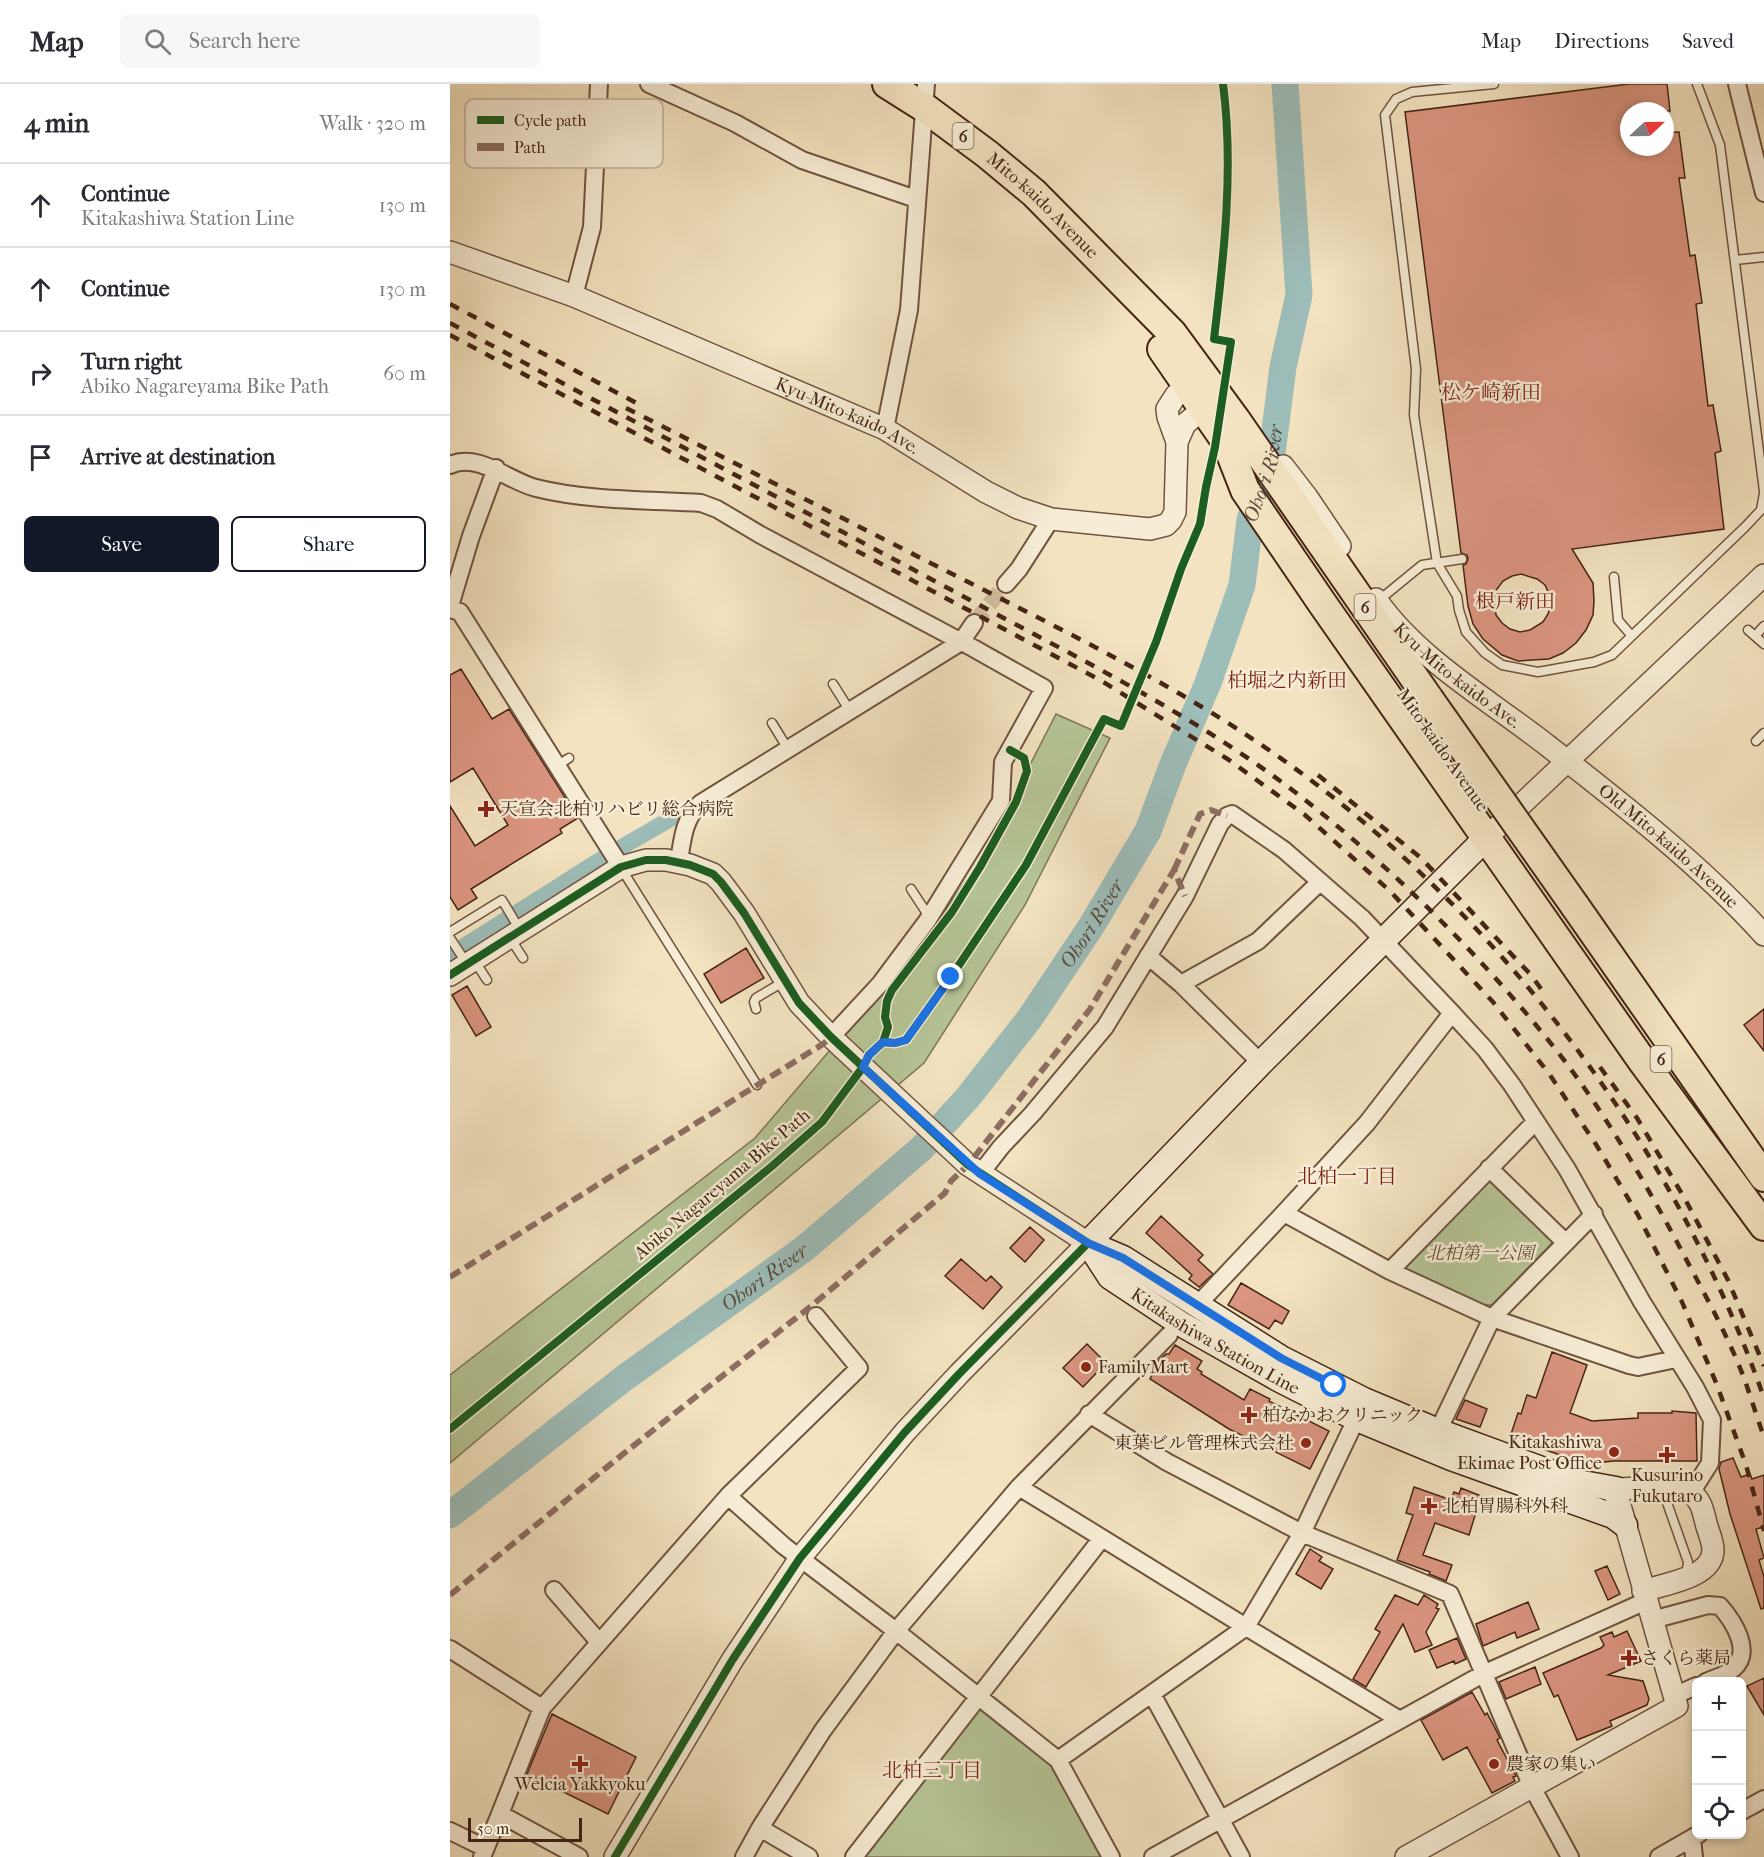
<!DOCTYPE html>
<meta charset="utf-8">
<style>
body{margin:0;font-family:"IM FELL French Canon","Noto Serif JP",serif;background:#f7f7f7;color:#2b2b33}
.controls{position:absolute;right:18px;bottom:18px;display:grid;overflow:hidden;border-radius:9px;box-shadow:0 3px 9px #0003}
.controls button{width:54px;height:54px;display:grid;place-items:center;padding:0;border:0;border-bottom:2px solid #e1e1e2;background:#fff;color:#2b2b33;font:30px sans-serif}
.compass{position:absolute;left:1170px;top:18px;width:54px;height:54px;border-radius:50%;background:#fff;box-shadow:0 3px 9px #0003;rotate:68deg}
.scale{position:absolute;left:18px;bottom:15px;width:114px;box-sizing:border-box;padding-left:6px;border:3px solid #442514;border-top:0;font-size:16px;line-height:21px;white-space:nowrap;color:#442514;-webkit-text-stroke:4px #f7edd6;paint-order:stroke}
.stop{position:absolute;width:18px;height:18px;margin:-14px;border:4px solid #1a73e8;border-radius:50%;background:#fff}
.stop.end{background:#1a73e8;border-color:#fff;box-shadow:0 2px 6px #0008}
.list{margin:0;padding:0;list-style:none}
h2{display:flex;justify-content:space-between;align-items:center;height:78px;margin:0;padding:0 24px;font-size:26px}
h2 small{font-size:20px;font-weight:400;color:#7c7c81}
.list li{display:grid;grid-template-columns:39px 1fr auto;gap:18px;align-items:center;box-sizing:border-box;height:84px;padding:0 24px;border-top:2px solid #e1e1e2}
.list b{display:block;font-size:22px;white-space:nowrap}
.list p{margin:0;font-size:20px;white-space:nowrap;color:#7c7c81}
.list em{font-size:20px;font-style:normal;color:#7c7c81}
.actions{display:flex;gap:12px;padding:18px 24px}
.actions a{flex:1;padding:14px 0;border:2px solid #111827;border-radius:9px;text-align:center;font-size:21px;color:#111827}
.actions .main{background:#111827;color:#fff}
.icon{flex:none;width:33px;height:33px;fill:none;stroke:currentColor;stroke-width:2;stroke-linecap:round;stroke-linejoin:round}
.map{position:relative;flex:none;width:1314px;height:1773px;overflow:hidden}
header{display:flex;align-items:center;gap:36px;box-sizing:border-box;height:84px;padding:0 30px;background:#fff;border-bottom:2px solid #e1e1e2}
header strong{font-size:28px}
nav{display:flex;gap:33px;margin-inline-start:auto;font-size:21px}
.search{width:420px;height:54px;background:#f7f7f7;display:flex;align-items:center;gap:15px;box-sizing:border-box;padding:0 21px;border-radius:9px;color:#7c7c81;font-size:22px}
main{display:flex}
aside{flex:1;background:#fff}
.map>svg:first-child{display:block}
.green{fill:#b6c596;stroke:#7d7555;stroke-width:1.5}
.lines{fill:none;stroke-linecap:round;stroke-linejoin:round}
.canal{stroke:#9dbdb9;stroke-width:16}
.river{stroke:#9dbdb9;stroke-width:27}
.building{fill:#db9580;stroke:#442514;stroke-width:1.5;fill-rule:evenodd}
.minor-tunnel{stroke:#d0bd9e;stroke-width:16;stroke-dasharray:16 8;stroke-linecap:butt}
.service-casing{stroke:#70543f;stroke-width:11}
.minor-casing{stroke:#70543f;stroke-width:20}
.tertiary-casing{stroke:#70543f;stroke-width:24}
.secondary-casing{stroke:#442514;stroke-width:27}
.trunk-casing{stroke:#442514;stroke-width:32}
.service{stroke:#f7edd6;stroke-width:8}
.minor{stroke:#f7edd6;stroke-width:16}
.tertiary{stroke:#f7edd6;stroke-width:21}
.secondary{stroke:#f7edd6;stroke-width:24}
.trunk{stroke:#f3e3c0;stroke-width:28}
.rail{stroke:#442514;stroke-width:4.5;stroke-dasharray:10 10;stroke-linecap:butt}
.trunk-bridge-casing{stroke:#442514;stroke-width:32;stroke-linecap:butt}
.trunk-bridge{stroke:#f3e3c0;stroke-width:28}
.quiet{stroke:#8d6e63;stroke-width:6;stroke-dasharray:12 6;stroke-linecap:butt}
.cycleway-casing{stroke:#f7edd6;stroke-width:11}
.cycleway{stroke:#1b5e20;stroke-width:8}
.route{stroke:#1a73e8;stroke-width:8}
.poi-dot{fill:#8f2418;stroke:#f7edd6;stroke-width:2}
.labels{text-anchor:middle;stroke-width:5;stroke-linejoin:round;paint-order:stroke}
.shield{fill:#f7edd6;stroke:#7a614e;stroke-width:1.5}
.shield-label{font-size:16px;font-weight:bold;fill:#442514}
.street-label{font-size:18px;fill:#442514;stroke:#f7edd6}
.poi-label{font-size:18px;fill:#442514;stroke:#f7edd6;text-anchor:start}
.park-label{font-size:18px;font-style:italic;fill:#604d34;stroke:#f7edd6}
.neighbourhood-label{font-size:20px;fill:#7a1f14;stroke:#f7edd6}
.water-label{font-size:20px;font-style:italic;fill:#5a4b3d;stroke:#f7edd6}
.key{fill:#f7edd6;stroke:#c1b19c;stroke-width:1.5}
.key-label{font-size:16px;fill:#442514}
</style>
<header>
<strong>Map</strong>
<div class="search"><svg class="icon" aria-label="search" viewBox="0 0 24 24"><circle cx="10" cy="10" r="6"/><path d="M15 15l6 6"/></svg>Search here</div>
<nav><a>Map</a><a>Directions</a><a>Saved</a></nav>
</header>
<main>
<aside>
<h2>4 min<small>Walk · 320 m</small></h2>
<ul class="list">
<li><svg class="icon" aria-label="ahead" viewBox="0 0 24 24"><path d="M12 20V5M6 11l6-6 6 6"/></svg><div><b>Continue</b><p>Kitakashiwa Station Line</p></div><em>130 m</em></li>
<li><svg class="icon" aria-label="ahead" viewBox="0 0 24 24"><path d="M12 20V5M6 11l6-6 6 6"/></svg><div><b>Continue</b></div><em>130 m</em></li>
<li><svg class="icon" aria-label="right" viewBox="0 0 24 24"><path d="M7 20v-9h11M14 6l5 5-5 5"/></svg><div><b>Turn right</b><p>Abiko Nagareyama Bike Path</p></div><em>60 m</em></li>
<li><svg class="icon" aria-label="arrive" viewBox="0 0 24 24"><path d="M6 21V4h12l-3 4 3 4H6"/></svg><div><b>Arrive at destination</b></div></li>
</ul>
<div class="actions"><a class="main">Save</a><a>Share</a></div>
</aside>
<div class="map">
<svg width="1314" height="1773" viewBox="0 0 1314 1773">
<rect width="100%" height="100%" fill="#f3e3c0"/>
<filter id="stains"><feTurbulence type="fractalNoise" baseFrequency=".00333" numOctaves="4"/><feColorMatrix values="0 0 0 0 .2 0 0 0 0 .09 0 0 0 0 .02 0 0 0 .5 -.17"/></filter>
<radialGradient id="worn" r=".72"><stop offset=".6" stop-color="#630" stop-opacity="0"/><stop offset="1" stop-color="#630" stop-opacity=".3"/></radialGradient>
<path class="green" d="M606 630 660 654 575 821 474 979 0 1379V1291L305 1054 479 850 535 769Z
M1038 1096H1046L1103 1153 1102 1159 1042 1221H1035L956 1187 955 1181Z
M527 1626H535L603 1681 654 1773H413Z"/>
<g class="lines">
<path class="canal" d="M0 871 153 774 222 734"/>
<path class="river" id="s1" d="M0 1431 173 1295 355 1164 471 1065 519 1012 580 934 642 841 698 747 723 680 758 599 792 501 800 436 821 377 833 283 849 211 835 0"/>
</g>
<path class="building" d="M1179 0H1217L1220 27H1179V63H1215V49L1229 48 1235 94H1229L1240 172 1245 171 1252 219 1246 220 1258 322 1263 321 1271 367 1265 369 1274 445 1122 465 1143 499 1144 517 1143 531 1136 546 1126 559 1113 569 1099 575 1068 577 1052 571 1033 555 1023 540 1018 522 1013 481 1016 480 1018 475 1017 471 1011 469 955 28ZM1071 490 1087 495 1095 501 1099 510 1101 520 1098 530 1093 538 1080 546 1070 548 1060 545 1052 539 1046 531 1044 514 1047 505 1053 497 1062 492Z
M11 585 42 635 59 625 128 734 110 745 112 749 21 805 27 814 8 826 0 813V722L25 762 58 741 23 684 0 698V591Z
M296 864 314 894 271 919 254 890Z
M17 902 41 943 26 952 2 911Z
M1314 925V967L1294 941Z
M711 1132 753 1171 748 1176 763 1190 749 1203 739 1195 742 1191 696 1149Z
M580 1143 594 1156 575 1178 560 1164Z
M511 1175 536 1197 541 1192 552 1203 533 1225 495 1192Z
M791 1199 839 1227 832 1240 825 1236 819 1245 778 1221Z
M637 1260 656 1279 633 1303 613 1284Z
M725 1261 752 1277 747 1285 752 1288 751 1290 794 1316 800 1305 820 1315 819 1317 879 1347 860 1385 779 1345 700 1295 704 1287 701 1285 704 1281 716 1270H719Z
M1102 1268 1137 1281 1120 1329 1142 1337 1188 1334V1329H1222V1327L1246 1329 1247 1377H1164L1133 1380 1132 1378H1124V1376L1082 1361 1083 1358 1061 1350 1068 1329 1071 1330 1077 1311 1086 1314Z
M1015 1316 1037 1325 1030 1343 1006 1335Z
M1283 1374 1291 1393 1300 1390 1302 1395 1314 1391V1443L1306 1445 1314 1474 1309 1476 1314 1493V1524L1311 1525 1280 1430 1269 1385 1271 1378Z
M964 1403 1001 1416 1004 1408 1009 1410 1011 1404 1031 1412 1019 1451 985 1439 973 1471 1002 1481 996 1497 979 1490 980 1488 947 1476 963 1431 956 1429Z
M860 1465 872 1473 869 1477 883 1485 871 1505 846 1490Z
M1157 1482 1170 1510 1158 1516 1145 1487Z
M945 1511 968 1521 974 1511 988 1520 986 1524 989 1525 976 1548 982 1561 965 1568 953 1540 916 1603 903 1595 930 1548 925 1545Z
M1078 1518 1089 1545 1067 1554 1065 1548 1033 1562 1026 1540Z
M1177 1547 1191 1577 1158 1591 1193 1597 1199 1615 1197 1621 1160 1637 1162 1642 1127 1656 1108 1611 1104 1613 1093 1589 1151 1564 1154 1561 1150 1553 1162 1548 1164 1553Z
M1007 1554 1016 1575 1005 1580 1004 1577 987 1584 979 1566Z
M1085 1583 1091 1600 1056 1615 1049 1598Z
M1314 1594V1631L1297 1602Z
M1022 1608 1035 1631 1037 1629 1045 1644 1050 1654 1047 1656 1066 1692 1063 1693 1065 1697 1042 1709 1017 1663 993 1676 971 1636Z
M102 1630 186 1673 158 1730 77 1690Z"/>
<g class="lines">
<path class="minor-tunnel" d="M524 539 556 500"/>
<defs>
<path id="service" d="M1044 0 962 8 946 15 935 31 966 285 964 331 981 440 987 479 1007 512 1009 526 1016 548 1035 569 1052 581 1088 588 1144 578 1162 571 1295 443 1311 426 1314 409
M1247 0 1270 61 1314 407
M1285 176 1314 173
M1164 493 1168 536 1181 551
M928 517 972 481 1012 475
M1298 546 1314 560
M1305 552 1314 542
M383 600 400 627
M322 639 338 665
M1306 657 1314 649
M108 681 119 674
M171 784 307 1001
M461 805 476 828 480 832
M0 848 52 816 70 846
M0 854 17 880
M60 854 73 874
M24 876 37 896
M306 925 304 918 306 914 335 897
M1208 1407 1215 1413 1238 1478 1236 1492"/>
<path id="minor" d="M199 0 285 39 352 76 466 115
M1287 0 1314 109
M124 212 142 143 149 0
M435 345 459 226 476 0
M0 381C29 368 60 398 86 404 138 417 198 416 251 419L267 425 309 450 523 564 594 604 553 678 551 717 477 837 430 900 381 953
M556 500 569 485 601 435
M0 522 21 452 46 384
M0 525 10 528 171 783
M229 778C232 757 234 733 251 719L511 558 524 539
M698 872 731 900 811 979
M731 900 808 857 870 798
M1002 929 917 1039 834 1129 940 1187 1042 1234 1179 1281 1188 1283 1226 1275
M1039 1084 1115 1158
M530 1090 551 1063 583 1029 655 943 735 812 770 740 777 732 782 730 834 766 912 834 1002 929 1035 965 1062 1001 1117 1085 1192 1218 1245 1303 1262 1336 1260 1379 1241 1409
M940 1187 1085 1038
M753 1215 834 1129
M639 1330 717 1378 852 1449 1000 1510 1082 1703 1120 1773
M988 1347 1042 1234 1144 1130
M569 1403 446 1547 608 1676
M278 1412 334 1462 446 1547 373 1646 310 1744 359 1773
M652 1454 796 1543 852 1449 911 1325
M104 1506 149 1558
M1202 1536 1258 1521 1270 1522C1284 1538 1303 1568 1283 1585 1276 1591 1265 1594 1256 1598
M0 1565 92 1624
M702 1610 791 1773
M1224 1612 1246 1602
M1292 1727 1314 1715
M0 1747 35 1764
M1242 1754 1244 1773
M32 1773 50 1730
M129 1773 50 1730 92 1624 278 1412 409 1284 366 1232
M294 1773 310 1744
M404 1773 652 1454 569 1403 719 1251
M661 1773 608 1676 796 1543 950 1636
M703 1773 1033 1590 1196 1517
M1209 1773 1249 1750"/>
<g id="tertiary">
<path id="s2" d="M0 168 124 212 435 345 536 408 568 424 601 435 700 445 716 441 721 436 725 428 727 358 718 333 717 325 726 311 748 292"/>
<path d="M727 358 735 340 753 325"/>
<path d="M833 382 857 413 890 462"/>
<path id="s3" d="M926 515C967 575 1041 617 1098 662 1171 719 1252 782 1314 851"/>
<path d="M1036 754 1314 491"/>
<path d="M0 891 171 783 196 776H216L240 781 263 790 271 798 294 829 349 919 381 953 518 1081 638 1159 509 1290 455 1348 350 1474 283 1575 165 1773"/>
<path d="M1166 1405C1188 1405 1218 1399 1239 1408 1251 1414 1253 1427 1256 1439 1258 1447 1263 1457 1263 1466 1263 1494 1214 1500 1193 1507"/>
<path d="M956 1773 1227 1622 1169 1418 1164 1409 1159 1405"/>
</g>
<g id="secondary">
<path id="s4" d="M638 1159 660 1193 731 1240 830 1296 907 1335 1001 1374 1163 1432 1175 1441"/>
<path d="M638 1159 673 1174 831 1274 914 1316 988 1347 1127 1398 1166 1405"/>
<path d="M638 1159 811 979 1036 754"/>
</g>
<g id="trunk">
<path id="s5" d="M437 0 475 24 537 70 584 109 722 249 786 336 979 615"/>
<path d="M712 265 788 375"/>
<path d="M777 360 795 406 872 519 1193 978 1314 1142"/>
<path d="M1125 822 1314 1093"/>
</g>
</defs>
<use href="#service" class="service-casing"/>
<use href="#minor" class="minor-casing"/>
<use href="#tertiary" class="tertiary-casing"/>
<use href="#secondary" class="secondary-casing"/>
<use href="#trunk" class="trunk-casing"/>
<use href="#service" class="service"/>
<use href="#minor" class="minor"/>
<use href="#tertiary" class="tertiary"/>
<use href="#secondary" class="secondary"/>
<use href="#trunk" class="trunk"/>
<path class="rail" d="M0 220 192 322
M0 239C173 332 347 423 520 516 637 579 760 639 864 723 956 797 1041 882 1114 976 1157 1033 1193 1095 1227 1158 1250 1202 1276 1247 1294 1294 1301 1313 1307 1334 1314 1353
M0 251 650 596 779 676 855 731 940 807 1043 918 1100 991 1147 1062 1188 1131 1232 1218 1267 1301 1296 1381 1314 1447
M176 324C295 384 413 445 532 505 620 550 709 594 792 648 1028 801 1221 1048 1314 1314
M868 691 971 774 1081 891 1094 909
M1150 983 1187 1034 1235 1115 1278 1196 1314 1282"/>
<defs>
<path id="trunk-bridge" d="M979 615 1125 822"/>
</defs>
<use href="#trunk-bridge" class="trunk-bridge-casing"/>
<use href="#trunk-bridge" class="trunk-bridge"/>
<path class="quiet" d="M724 786 750 730 761 726 777 732
M0 1193 373 960 381 953
M0 1511 178 1366 360 1223 495 1109 501 1097 518 1081 640 925 724 786 735 812"/>
<defs>
<path id="cycleway" d="M0 891 171 783 196 776H216L240 781 263 790 271 798 294 829 349 919 381 953 518 1081 638 1159 509 1290 455 1348 350 1474 283 1575 165 1773
M433 958 438 943 435 933 437 917 442 906 502 828 530 783 566 718 577 687 574 674 560 666
M0 1345 321 1083 372 1038 413 983 419 971 433 958 445 959 456 956 501 893 576 781 654 635 671 642 706 558 731 485 750 440 756 403 765 363 781 258 764 255C774 171 784 84 773 0"/>
</defs>
<use href="#cycleway" class="cycleway-casing"/>
<use href="#cycleway" class="cycleway"/>
</g>
<g class="lines">
<path class="route" d="M501 893 456 956 445 959 433 958 419 971 413 983 530 1090 638 1159 673 1174 831 1274 884 1301"/>
</g>
<g class="poi-dot">
<path d="M33 716h6v6h6v6h-6v6h-6v-6h-6v-6h6z"/>
<circle cx="636" cy="1283" r="6"/>
<path d="M796 1322h6v6h6v6h-6v6h-6v-6h-6v-6h6z"/>
<circle cx="856" cy="1359" r="6"/>
<circle cx="1164" cy="1368" r="6"/>
<path d="M1214 1362h6v6h6v6h-6v6h-6v-6h-6v-6h6z"/>
<path d="M976 1413h6v6h6v6h-6v6h-6v-6h-6v-6h6z"/>
<path d="M1176 1565h6v6h6v6h-6v6h-6v-6h-6v-6h6z"/>
<path d="M127 1671h6v6h6v6h-6v6h-6v-6h-6v-6h6z"/>
<circle cx="1044" cy="1680" r="6"/>
</g>
<g class="labels">
<g class="shield">
<rect x="502.5" y="39" width="21" height="26" rx="4.5"/>
<rect x="904.5" y="510" width="21" height="26" rx="4.5"/>
<rect x="1200.5" y="962" width="21" height="26" rx="4.5"/>
</g>
<g class="shield-label">
<text x="513" y="58">6</text>
<text x="915" y="529">6</text>
<text x="1211" y="981">6</text>
</g>
<g class="street-label">
<text dy="6" stroke="none"><textPath href="#s5" startOffset="198">Mito-kaido Avenue</textPath></text>
<text dy="6" stroke="none"><textPath href="#s2" startOffset="430">Kyu-Mito-kaido Ave.</textPath></text>
<text dy="6" stroke="none"><textPath href="#s3" startOffset="112">Kyu-Mito-kaido Ave.</textPath></text>
<text transform="translate(993 666) rotate(55)" y="6">Mito-kaido Avenue</text>
<text dy="6" stroke="none"><textPath href="#s3" startOffset="384">Old Mito-kaido Avenue</textPath></text>
<text transform="translate(272 1100) rotate(-40)" y="6">Abiko Nagareyama Bike Path</text>
<text dy="6" stroke="none"><textPath href="#s4" startOffset="164">Kitakashiwa Station Line</textPath></text>
</g>
<g class="poi-label">
<text x="50" y="731">天宣会北柏リハビリ総合病院</text>
<text x="648" y="1289">FamilyMart</text>
<text x="812" y="1337">柏なかおクリニック</text>
<text x="1152" y="1364" text-anchor="end">Kitakashiwa<tspan x="1152" dy="21">Ekimae Post Office</tspan></text>
<text x="844" y="1365" text-anchor="end">東葉ビル管理株式会社</text>
<text x="1217" y="1397" text-anchor="middle">Kusurino<tspan x="1217" dy="21">Fukutaro</tspan></text>
<text x="992" y="1428">北柏胃腸科外科</text>
<text x="1191" y="1580">さくら薬局</text>
<text x="1056" y="1686">農家の集い</text>
<text x="130" y="1706" text-anchor="middle">Welcia Yakkyoku</text>
</g>
<g class="park-label">
<text x="1030" y="1175">北柏第一公園</text>
</g>
<g class="neighbourhood-label">
<text x="1041" y="315">松ケ崎新田</text>
<text x="1065" y="524">根戸新田</text>
<text x="837" y="603">柏堀之内新田</text>
<text x="897" y="1099">北柏一丁目</text>
<text x="482" y="1693">北柏三丁目</text>
</g>
<g class="water-label">
<text dy="7" stroke="none"><textPath href="#s1" startOffset="1366">Ohori River</textPath></text>
<text dy="7" stroke="none"><textPath href="#s1" startOffset="880">Ohori River</textPath></text>
<text dy="7" stroke="none"><textPath href="#s1" startOffset="394">Ohori River</textPath></text>
</g>
</g>
<rect x="15" y="15" width="198" height="69" rx="9" class="key"/>
<rect x="27" y="32" width="27" height="8" fill="#1b5e20"/>
<rect x="27" y="59" width="27" height="8" fill="#8d6e63"/>
<g class="key-label">
<text x="64" y="42">Cycle path</text>
<text x="64" y="69">Path</text>
</g>
<rect width="100%" height="100%" filter="url(#stains)"/>
<rect width="100%" height="100%" fill="url(#worn)"/>
</svg>
<div class="controls">
<button>+</button>
<button>−</button>
<button><svg class="icon" aria-label="locate" viewBox="0 0 24 24"><circle cx="12" cy="12" r="6"/><path d="M12 2v4M12 18v4M2 12h4M18 12h4"/></svg></button>
</div>
<svg class="compass" viewBox="-18 -18 36 36"><path d="M0-13l5 13h-10z" fill="#e53935"/><path d="M0 13l5-13h-10z" fill="#7c7c81"/></svg>
<div class="scale">50 m</div>
<div class="stop" style="left:884px;top:1301px"></div>
<div class="stop end" style="left:501px;top:893px"></div>
</div>
</main>
